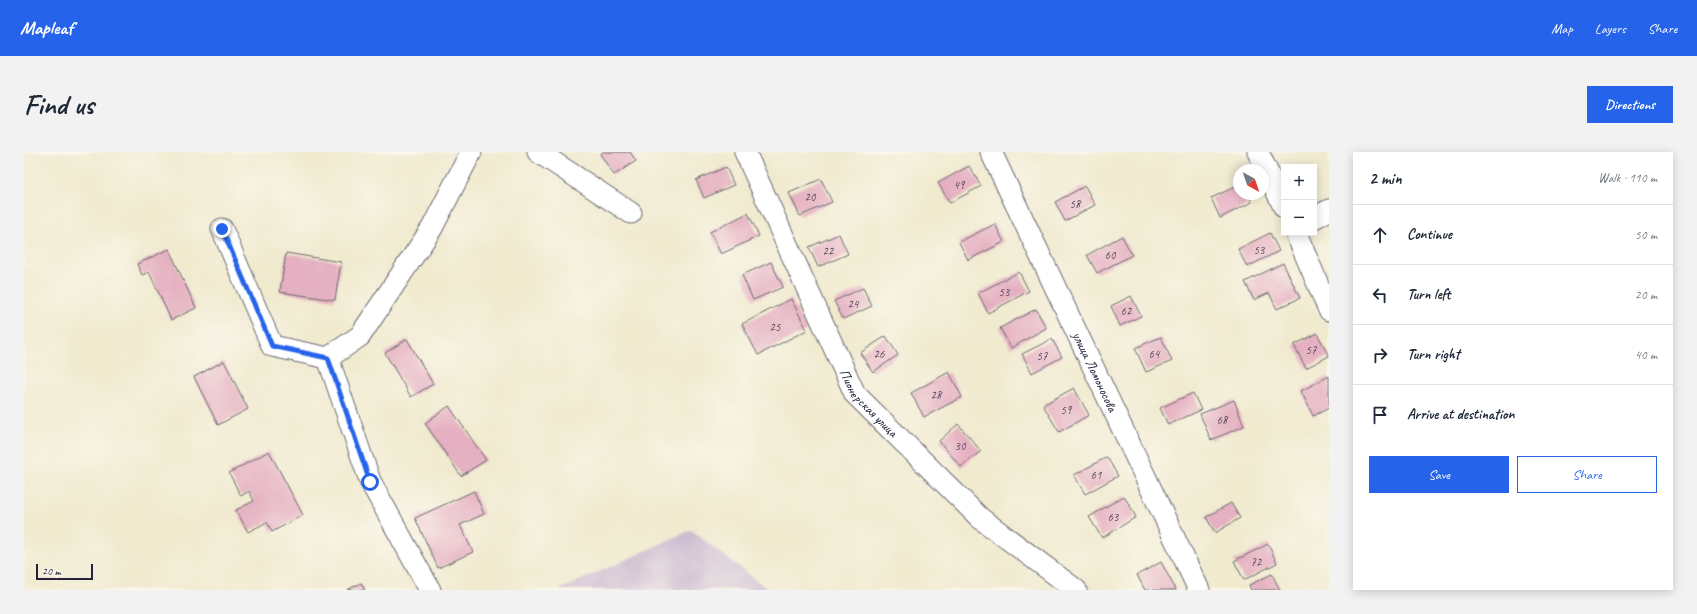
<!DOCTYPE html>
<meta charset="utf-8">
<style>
body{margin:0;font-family:Caveat,sans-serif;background:#f2f2f3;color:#1f2937}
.controls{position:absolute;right:12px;top:12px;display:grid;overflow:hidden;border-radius:0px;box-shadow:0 2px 10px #0003}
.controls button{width:36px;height:36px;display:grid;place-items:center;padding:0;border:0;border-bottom:1px solid #e0e1e3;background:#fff;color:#1f2937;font:20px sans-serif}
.compass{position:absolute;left:1209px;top:12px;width:36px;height:36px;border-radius:50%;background:#fff;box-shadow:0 2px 10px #0003;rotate:140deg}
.scale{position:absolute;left:12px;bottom:10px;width:57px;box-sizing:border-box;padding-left:4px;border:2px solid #22223b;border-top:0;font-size:11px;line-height:14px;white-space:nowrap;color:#22223b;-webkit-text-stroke:3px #fbf7ec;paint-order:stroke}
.stop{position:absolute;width:12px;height:12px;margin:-9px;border:3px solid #2563eb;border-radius:50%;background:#fff}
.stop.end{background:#2563eb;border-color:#fff;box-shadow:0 1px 4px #0008}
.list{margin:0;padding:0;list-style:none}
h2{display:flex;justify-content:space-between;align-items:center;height:52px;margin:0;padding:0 16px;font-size:17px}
h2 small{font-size:13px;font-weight:400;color:#747a83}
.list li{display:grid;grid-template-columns:26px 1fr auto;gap:12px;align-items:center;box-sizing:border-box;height:60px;padding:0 16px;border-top:1px solid #e0e1e3}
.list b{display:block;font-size:15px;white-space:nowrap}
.list em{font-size:13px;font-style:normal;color:#747a83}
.actions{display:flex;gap:8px;padding:12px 16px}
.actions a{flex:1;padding:9px 0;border:1px solid #2563eb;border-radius:0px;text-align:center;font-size:14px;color:#2563eb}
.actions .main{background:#2563eb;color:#fff}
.icon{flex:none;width:22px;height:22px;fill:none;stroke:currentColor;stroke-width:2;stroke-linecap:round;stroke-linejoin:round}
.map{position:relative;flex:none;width:1305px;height:438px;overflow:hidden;border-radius:0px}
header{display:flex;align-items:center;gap:24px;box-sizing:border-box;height:56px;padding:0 20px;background:#2563eb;color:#fff}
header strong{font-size:19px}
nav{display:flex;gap:22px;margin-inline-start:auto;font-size:14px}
.intro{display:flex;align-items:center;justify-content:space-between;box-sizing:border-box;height:96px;padding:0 24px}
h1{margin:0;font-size:28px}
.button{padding:10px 18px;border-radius:0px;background:#2563eb;color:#fff;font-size:14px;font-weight:700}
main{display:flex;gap:24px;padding:0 24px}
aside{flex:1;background:#fff;border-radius:0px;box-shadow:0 2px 10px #0003}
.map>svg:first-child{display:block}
.industrial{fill:#cebed1}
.building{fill:#e5b0c1}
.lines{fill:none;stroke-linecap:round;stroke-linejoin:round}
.street-casing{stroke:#6a686f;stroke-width:23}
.street{stroke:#fff;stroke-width:21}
.route{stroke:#2563eb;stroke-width:5}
.labels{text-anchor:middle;stroke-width:3;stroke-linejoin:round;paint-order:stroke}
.number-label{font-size:12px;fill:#53465c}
.street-label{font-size:14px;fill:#22223b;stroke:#fbf7ec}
</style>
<header>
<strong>Mapleaf</strong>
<nav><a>Map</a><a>Layers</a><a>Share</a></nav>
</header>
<div class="intro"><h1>Find us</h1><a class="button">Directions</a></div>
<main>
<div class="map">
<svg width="1305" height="438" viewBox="0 0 1305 438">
<rect width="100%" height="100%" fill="#fbf7ec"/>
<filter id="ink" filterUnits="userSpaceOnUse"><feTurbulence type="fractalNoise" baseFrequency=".025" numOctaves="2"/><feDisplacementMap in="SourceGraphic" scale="8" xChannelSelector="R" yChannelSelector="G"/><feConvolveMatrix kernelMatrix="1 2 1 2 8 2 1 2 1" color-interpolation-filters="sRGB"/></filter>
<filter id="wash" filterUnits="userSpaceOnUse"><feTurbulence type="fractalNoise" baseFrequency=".012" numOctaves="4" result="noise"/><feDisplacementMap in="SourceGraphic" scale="16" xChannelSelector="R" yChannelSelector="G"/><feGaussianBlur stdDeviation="0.9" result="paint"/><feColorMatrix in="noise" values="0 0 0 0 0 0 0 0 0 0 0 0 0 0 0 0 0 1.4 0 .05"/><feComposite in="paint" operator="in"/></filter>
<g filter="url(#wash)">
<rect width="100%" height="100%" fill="#f0eacf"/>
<path class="industrial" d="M667 378 745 438H535Z"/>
<g id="blocks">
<path class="building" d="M579 0H606L612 9 590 23 576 2Z
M945 14 957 34 926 51 914 31Z
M702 15 710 33 680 46 672 28Z
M797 27 808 50 776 64 765 41Z
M1215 33V42H1224L1228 50 1196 66 1187 46Z
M1061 34 1071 53 1041 69 1031 50Z
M724 61 735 84 697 102 686 80Z
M971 72 980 90 944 108 935 90Z
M1246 81 1255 99 1223 115 1214 97Z
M815 82 824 102 794 115 785 95Z
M1098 84 1108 103 1073 121 1063 103Z
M145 97 172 156 147 168 125 120 118 123 113 112Z
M262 101 317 110 311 148 256 140Z
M747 110 759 135 729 148 718 123Z
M1259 111 1276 146 1253 157 1245 141 1230 148 1221 130Z
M995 120 1005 139 964 161 954 141Z
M839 136 848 154 819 167 810 149Z
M1107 144 1117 164 1096 174 1087 154Z
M767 147 783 178 734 203 718 172Z
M1012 157 1022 176 987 196 976 176Z
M1293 181 1305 204 1282 216 1270 193Z
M862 184 874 203 849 220 836 201Z
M1137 185 1148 209 1122 220 1111 196Z
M383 187 409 232 387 245 361 201Z
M1028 187 1038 205 1008 221 998 202Z
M200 209 224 257 194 273 170 225Z
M925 220 938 245 900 265 887 241Z
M1305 224V256L1289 264 1277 239Z
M1050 236 1065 263 1035 280 1019 253Z
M1169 241 1177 258 1144 273 1136 256Z
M1210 248 1220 274 1187 288 1176 262Z
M425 254 462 308 437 324 401 271Z
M934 272 957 299 937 315 915 289Z
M245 299 279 363 248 380 243 370 224 380 212 358 230 349 225 339 217 344 205 321Z
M1083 305 1094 324 1061 342 1050 323Z
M450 339 460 362 436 373 449 400 414 416 391 366Z
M1100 344 1112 365 1078 386 1065 365Z
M1207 351 1216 366 1191 381 1182 365Z
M1244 392 1253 411 1220 428 1210 409Z
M1137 410 1152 438H1121L1113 423Z
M1248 422 1256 438H1227L1225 433Z
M337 431 341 438H323Z"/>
</g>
</g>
<g filter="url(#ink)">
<use href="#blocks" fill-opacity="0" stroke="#6a686f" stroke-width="1"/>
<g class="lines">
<defs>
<g id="street">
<path d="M514 0 607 61"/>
<path id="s1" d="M721 0 831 242 956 366 1052 438"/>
<path id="s2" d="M967 0 1175 438"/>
<path d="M1234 0 1260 55"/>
<path d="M1290 66 1305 58"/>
<path d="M198 77 248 194 304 206"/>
<path d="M1272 81 1305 158"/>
<path d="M406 438 346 329 304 206 336 184 408 76 447 0"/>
</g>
</defs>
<use href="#street" class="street-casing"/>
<use href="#street" class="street"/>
</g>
</g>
<g class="lines" filter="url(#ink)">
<path class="route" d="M198 77 248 194 304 206 346 330"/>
</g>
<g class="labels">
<g class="number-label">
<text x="935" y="37">49</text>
<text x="786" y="49">20</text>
<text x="1051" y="56">58</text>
<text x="1235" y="102">53</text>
<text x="804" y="103">22</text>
<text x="1086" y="107">60</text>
<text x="980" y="144">53</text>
<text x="829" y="156">24</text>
<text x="1102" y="163">62</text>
<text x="751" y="179">25</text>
<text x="1287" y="202">57</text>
<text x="855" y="206">26</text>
<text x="1130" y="206">64</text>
<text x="1018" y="208">57</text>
<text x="912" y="247">28</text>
<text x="1042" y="262">59</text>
<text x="1198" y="272">68</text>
<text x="936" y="298">30</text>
<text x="1072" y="327">61</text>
<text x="1089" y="369">63</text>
<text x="1232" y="414">72</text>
</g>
<g class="street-label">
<text dy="5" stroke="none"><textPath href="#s2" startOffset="243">улица Ломоносова</textPath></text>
<text dy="5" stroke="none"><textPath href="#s1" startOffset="281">Пионерская улица</textPath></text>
</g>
</g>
</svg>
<div class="controls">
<button>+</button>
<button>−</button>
</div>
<svg class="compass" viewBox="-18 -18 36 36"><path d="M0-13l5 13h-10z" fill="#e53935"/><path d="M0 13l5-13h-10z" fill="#747a83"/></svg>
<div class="scale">20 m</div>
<div class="stop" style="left:346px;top:330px"></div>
<div class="stop end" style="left:198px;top:77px"></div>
</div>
<aside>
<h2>2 min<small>Walk · 110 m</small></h2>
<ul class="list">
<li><svg class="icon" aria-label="ahead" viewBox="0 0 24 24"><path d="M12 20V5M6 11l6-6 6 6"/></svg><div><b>Continue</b></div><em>50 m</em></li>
<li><svg class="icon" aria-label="left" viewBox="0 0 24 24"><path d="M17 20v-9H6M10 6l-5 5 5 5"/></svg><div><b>Turn left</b></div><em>20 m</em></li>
<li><svg class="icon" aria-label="right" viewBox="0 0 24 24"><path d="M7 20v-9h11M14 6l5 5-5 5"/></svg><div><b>Turn right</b></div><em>40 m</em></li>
<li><svg class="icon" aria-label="arrive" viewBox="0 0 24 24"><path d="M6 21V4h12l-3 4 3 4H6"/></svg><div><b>Arrive at destination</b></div></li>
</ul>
<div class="actions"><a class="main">Save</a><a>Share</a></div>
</aside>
</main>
